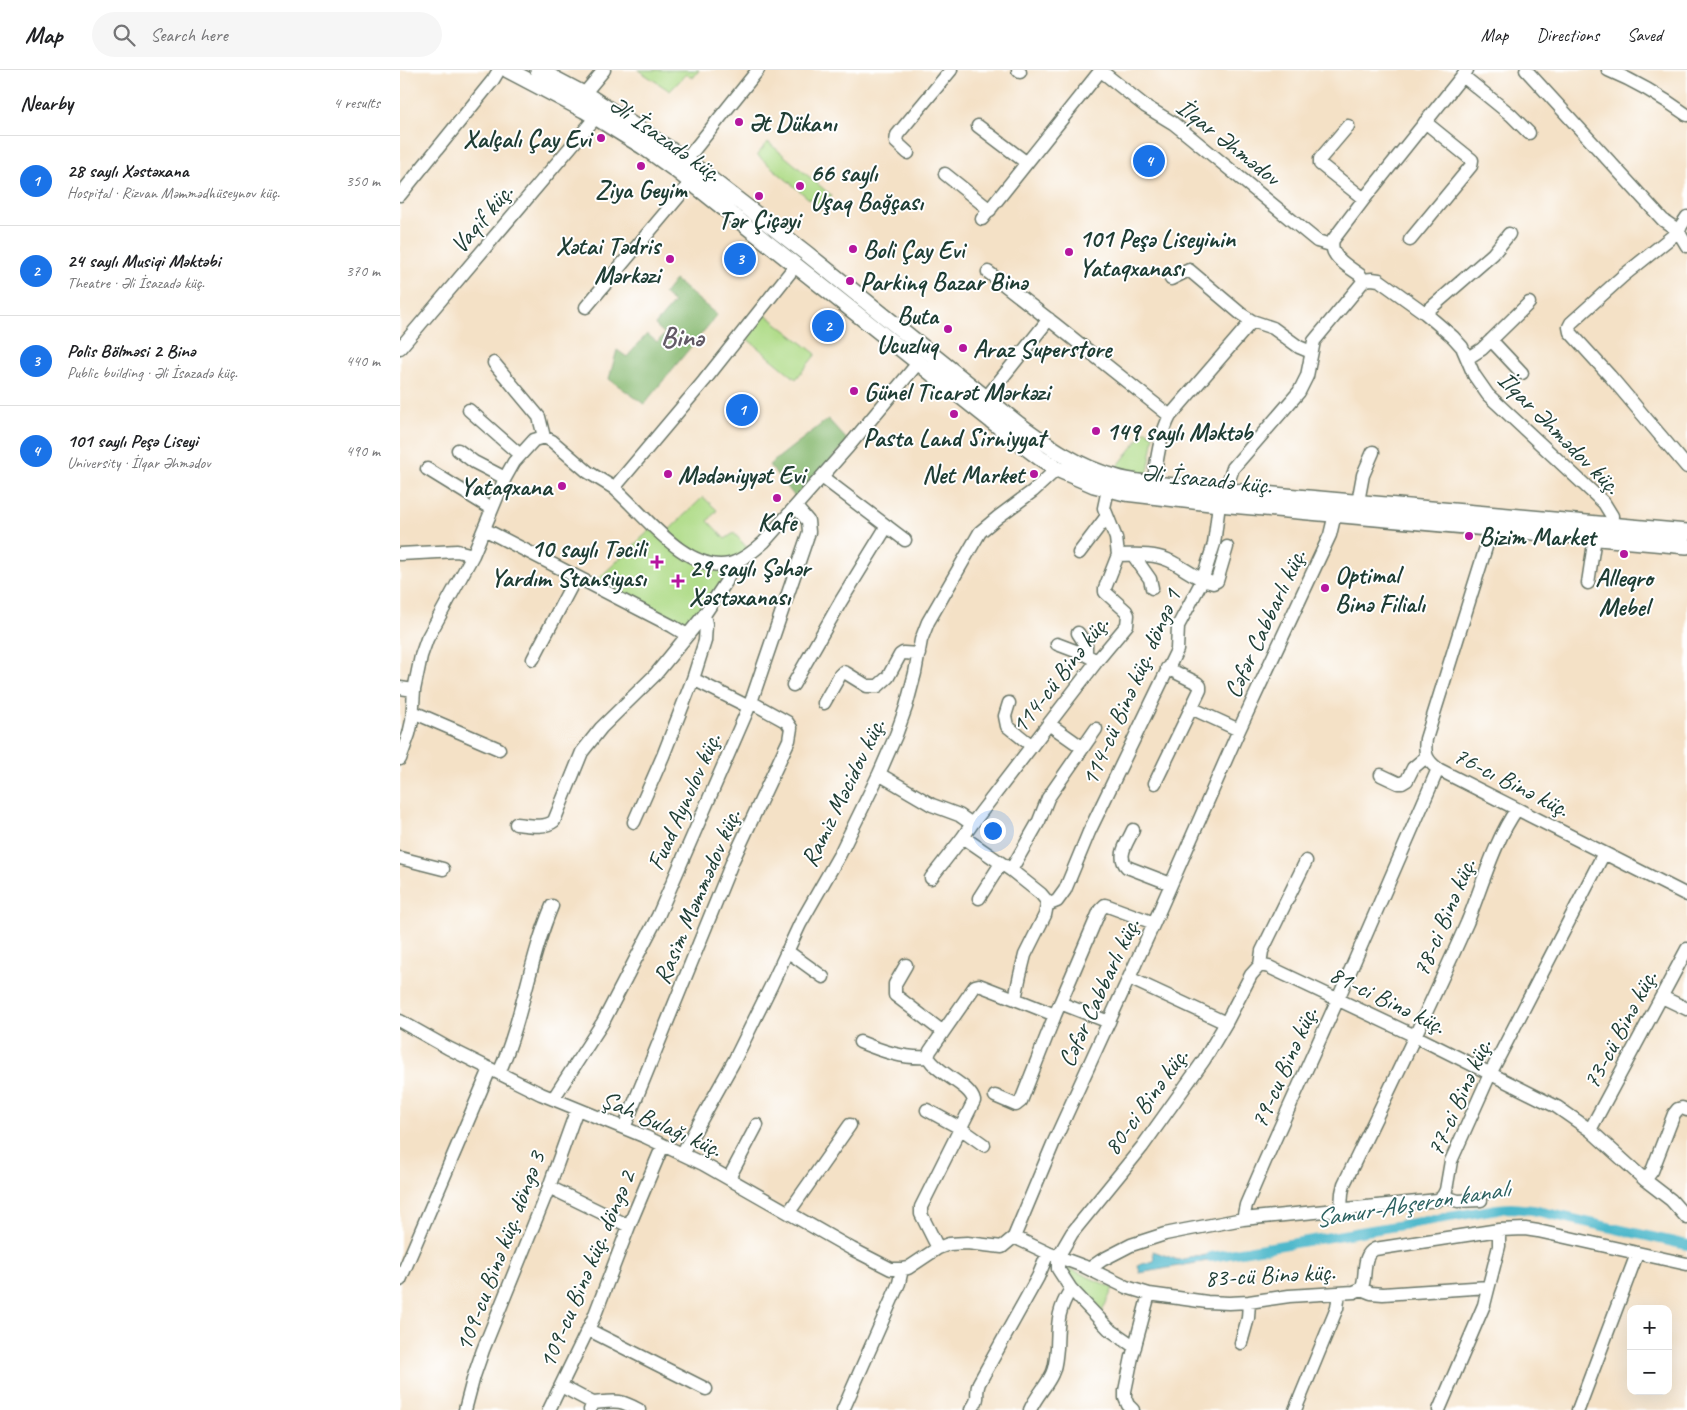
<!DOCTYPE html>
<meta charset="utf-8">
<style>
body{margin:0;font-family:Caveat,sans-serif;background:#f6f6f6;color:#202124}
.controls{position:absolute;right:15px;bottom:15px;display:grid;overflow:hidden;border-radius:10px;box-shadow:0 5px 20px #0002}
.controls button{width:45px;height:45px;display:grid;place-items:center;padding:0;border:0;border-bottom:1px solid #e0e0e0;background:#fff;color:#202124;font:25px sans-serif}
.you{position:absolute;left:592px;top:760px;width:18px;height:18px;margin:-12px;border:4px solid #fff;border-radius:50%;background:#1a73e8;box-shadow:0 0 0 8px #1a73e833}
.badge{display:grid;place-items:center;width:32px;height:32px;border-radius:50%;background:#1a73e8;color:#fff;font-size:16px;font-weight:700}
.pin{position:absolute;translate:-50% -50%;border:2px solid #fff;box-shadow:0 1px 5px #0006}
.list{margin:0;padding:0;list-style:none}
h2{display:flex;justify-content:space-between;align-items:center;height:65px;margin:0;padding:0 20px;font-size:21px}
h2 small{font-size:16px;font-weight:400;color:#757577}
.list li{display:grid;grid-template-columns:32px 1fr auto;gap:15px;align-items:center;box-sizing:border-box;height:90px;padding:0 20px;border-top:1px solid #e0e0e0}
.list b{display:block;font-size:19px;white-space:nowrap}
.list p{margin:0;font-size:16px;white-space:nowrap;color:#757577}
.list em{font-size:16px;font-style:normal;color:#757577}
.icon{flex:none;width:28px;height:28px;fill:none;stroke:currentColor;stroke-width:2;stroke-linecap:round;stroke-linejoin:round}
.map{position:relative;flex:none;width:1287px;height:1340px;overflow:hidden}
header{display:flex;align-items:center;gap:30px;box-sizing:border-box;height:70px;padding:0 25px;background:#fff;border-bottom:1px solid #e0e0e0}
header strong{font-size:24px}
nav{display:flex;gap:28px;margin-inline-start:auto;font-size:18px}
.search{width:350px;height:45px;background:#f6f6f6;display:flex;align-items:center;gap:12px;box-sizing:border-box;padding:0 18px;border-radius:28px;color:#757577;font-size:19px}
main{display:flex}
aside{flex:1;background:#fff}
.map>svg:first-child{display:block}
.green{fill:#afdb87;stroke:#678c5e}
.forest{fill:#8bbb74;stroke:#557c54}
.water{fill:#4eb8cb;stroke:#367a80}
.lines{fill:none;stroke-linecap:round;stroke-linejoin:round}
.canal{stroke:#4eb8cb;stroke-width:10}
.minor-casing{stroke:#6a7667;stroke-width:15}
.major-casing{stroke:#6a7667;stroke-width:18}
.minor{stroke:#fff;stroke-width:12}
.major{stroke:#fff;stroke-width:15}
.poi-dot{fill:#b5179e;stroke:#fff;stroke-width:2}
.labels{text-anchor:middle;stroke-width:4;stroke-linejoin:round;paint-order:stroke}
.poi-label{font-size:25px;font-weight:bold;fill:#1f3d34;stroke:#fff;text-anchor:start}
.street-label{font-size:25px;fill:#1f3d34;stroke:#fff}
.water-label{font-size:26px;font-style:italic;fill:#2d6261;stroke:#fff}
.quarter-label{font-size:28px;font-weight:bold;fill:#635b66;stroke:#fff}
</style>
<header>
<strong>Map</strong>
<div class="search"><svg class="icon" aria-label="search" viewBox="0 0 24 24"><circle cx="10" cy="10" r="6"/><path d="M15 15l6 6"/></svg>Search here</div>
<nav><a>Map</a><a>Directions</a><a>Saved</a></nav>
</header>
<main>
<aside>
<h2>Nearby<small>4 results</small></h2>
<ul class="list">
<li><span class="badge">1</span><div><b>28 saylı Xəstəxana</b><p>Hospital · Rizvan Məmmədhüseynov küç.</p></div><em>350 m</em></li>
<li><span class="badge">2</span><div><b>24 saylı Musiqi Məktəbi</b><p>Theatre · Əli İsazadə küç.</p></div><em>370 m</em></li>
<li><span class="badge">3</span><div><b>Polis Bölməsi 2 Binə</b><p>Public building · Əli İsazadə küç.</p></div><em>440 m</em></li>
<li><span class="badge">4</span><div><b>101 saylı Peşə Liseyi</b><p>University · İlqar Əhmədov</p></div><em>490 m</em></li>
</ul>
</aside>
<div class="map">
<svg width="1287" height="1340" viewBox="0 0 1287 1340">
<rect width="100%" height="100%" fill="#fff"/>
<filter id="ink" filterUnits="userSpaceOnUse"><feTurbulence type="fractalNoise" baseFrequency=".02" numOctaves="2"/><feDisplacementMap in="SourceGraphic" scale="10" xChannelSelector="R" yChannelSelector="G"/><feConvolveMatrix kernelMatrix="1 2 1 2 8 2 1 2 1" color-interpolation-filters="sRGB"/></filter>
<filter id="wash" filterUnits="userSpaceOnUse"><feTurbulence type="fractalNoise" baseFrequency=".0096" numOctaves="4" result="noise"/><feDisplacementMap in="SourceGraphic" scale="20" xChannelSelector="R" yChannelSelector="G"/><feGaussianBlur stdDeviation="1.12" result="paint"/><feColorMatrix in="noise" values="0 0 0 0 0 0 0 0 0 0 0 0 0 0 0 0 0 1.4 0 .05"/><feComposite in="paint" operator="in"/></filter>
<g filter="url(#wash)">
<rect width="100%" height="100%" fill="#f4e1c6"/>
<path class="green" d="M238 0H299L293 8 286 4 270 21Z
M368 72 432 126 421 139 357 85Z
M365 244 416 284 396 309 346 268Z
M746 360 754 366 748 402 741 405 716 398Z
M303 427 317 440 308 451 325 469 334 463 348 479C343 482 337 487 331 488 305 494 285 477 268 461Z
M250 460 324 500 321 512 286 559 195 512Z
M666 1197 713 1218 701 1244 671 1206Z"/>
<path class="forest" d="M275 210 317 245 244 334 209 309 217 280 227 287 247 264 257 272 265 264 255 255 274 233 264 224Z
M428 349 448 371 396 428 369 395Z"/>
<path class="water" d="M753 1181 778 1190 823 1182 824 1188 740 1203 738 1195 754 1191Z"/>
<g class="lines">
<path class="canal" d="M811 1187 1097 1139 1111 1138 1133 1140 1287 1175"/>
</g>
</g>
<g filter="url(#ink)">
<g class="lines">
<defs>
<path id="minor" d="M618 0 620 2
M700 0 745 36 773 53 788 65 917 171 931 175
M1126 0 1263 150 1279 161 1281 166 1287 176
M1208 0C1237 12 1262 27 1287 45
M1063 6 1111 45 1129 63
M184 24 204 0
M578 56 627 93
M948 56 920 89V94L964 129
M508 83 496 72 497 65 551 0
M286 90 358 0
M545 104 590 140
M0 125 93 10 99 0
M1287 147 1281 156 1279 161 1223 206 1171 253 1169 257 1170 262 1210 306 1287 397
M582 149 701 0
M1010 170 1071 96 1072 90 1025 52
M588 202 656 255 770 346
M771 209 789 200 841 244 852 251 873 258 899 277 911 282
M963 210 972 209 979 210 1025 243 1053 267 1062 277 1074 305 1088 325 1204 433 1212 446 1211 455
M186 237 291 112
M1025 243 1093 184 1109 164
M1091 270 1122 303
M0 278 196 47
M1068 288 1082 279 1129 233
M94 293 139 347 144 367
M586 328 649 249
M69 340 120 385
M58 380 74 392 105 408
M27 399 92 439
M422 407 505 470
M753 414C757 391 759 367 770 346L852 251
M214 418C243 443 286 503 329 494 342 491 354 481 364 472L448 377 518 293
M829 421V410L833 398 899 322 907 306 914 271 962 213 963 210 960 205C949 197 928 186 933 170L964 129 1067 0
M958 432 963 405 973 382
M1092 458 1026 669C1024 684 1026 690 1038 699L1287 825
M84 459 272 556 287 565
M679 483 707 446
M0 484 57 481 73 485
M718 485C734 485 753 483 768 490 784 497 795 509 813 513L817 511 827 477
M733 485 750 509 752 518
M1188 513 1195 467
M678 563 686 575V585
M657 574 686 585 697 591
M133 589 176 507
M293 609 349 637
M393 615 441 531 487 456
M0 618 14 620
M424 633 440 605 443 602 446 603 467 616H478L488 607 500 585 503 583 519 584
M609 633 605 646 607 656 632 676
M791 638 839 660
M13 642 99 679
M649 654 683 678
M0 689 9 664 12 651 14 620 21 586 27 569 73 485 105 408 114 392 134 370 144 367 152 371 188 402 214 418 304 311 396 195
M479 704 532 735 559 745 572 754 563 767 611 800 641 824 646 830 647 835 645 845 625 885 620 905 615 929 579 915 575 916 530 981 528 987C538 1005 570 1014 574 1031L521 1137V1144L538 1178
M981 705 998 713H1002L1007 710 1013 698 1026 687
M755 713 800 620V616L797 613 767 598
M234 752 263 686 293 609 305 571 306 554 304 545
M116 754C128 755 144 759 154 751L182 682 201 658 255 605 304 545 326 512 329 503V494
M572 754 697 591 727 555 728 545 726 541 705 522V518L718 485 716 468 704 438 708 419
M733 760C728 772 716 786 727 797L771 814
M0 788 43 799
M611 800 639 751 648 728 696 659
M531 808 563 767
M579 828 600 795
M647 835 657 831 665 820 689 762 777 580 778 556 802 511 814 474 819 434
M387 881 423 907
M506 895 495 914V925L543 962
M860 895 869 897 1015 966 1157 1037 1190 1060 1245 1110 1271 1130 1287 1148
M860 895 862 881 906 791
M729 908 826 953
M1262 927 1287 939
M615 929 655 945
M660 933 709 952
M0 951 48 978 141 1024 246 1067 303 1094 452 1179 491 1199H502L508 1198 538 1178 549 1174 567 1173 602 1177 614 1167 653 1074 754 853 839 660 930 465 935 444
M460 972C482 981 504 989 528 987
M99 1003C123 948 129 890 152 836
M595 1026 616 1035 621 1031 655 945 700 840 705 835 708 836 754 853
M153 1029 203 952 258 846 351 632 409 462 408 451 396 437
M527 1040 560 1058 584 1075
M224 1058 333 790 389 670 391 658 387 652 351 632
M1190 1060 1287 879
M282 1084 334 991 371 916 400 854 440 784 479 704 496 665 506 637 515 603 521 570 528 552 580 462 598 447 633 421 657 399
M329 1108 357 1055
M1245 1110 1252 1101 1274 1044 1278 1039 1282 1038 1287 1040
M149 1117 229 1156
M1043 1126 1058 1131 1081 1130
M941 1138 942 1123 944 1114C986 1027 1028 941 1067 853 1082 817 1094 771 1117 739
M389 1142 450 1055
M843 1149 846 1135 865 1091 938 929 1038 699
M614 1167 648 1183 683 1196 726 1217 749 1224 807 1232 829 1233 849 1232 889 1226 954 1222 961 1219
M689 1199 702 1190 731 1175 765 1164 785 1160 843 1149 1038 1130 1043 1126 1046 1120 1051 1091 1090 1004 1204 783
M0 1210 90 999
M961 1219C968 1207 960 1186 975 1179L1099 1160 1125 1159 1138 1161 1287 1194
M961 1219 971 1223 983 1224 1088 1217
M189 1260 306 1319
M841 1273 848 1248 849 1232
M735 1277 709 1259 671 1219 658 1199V1187L672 1163 742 1077 804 990 826 953 851 905 860 895
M161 1316 193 1333 190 1340
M193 1333C216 1331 219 1329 239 1340
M65 1340 74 1306 83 1280 149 1117 177 1039
M149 1340 194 1247 229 1156 263 1075
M443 1340 499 1213 502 1199
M571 1340C582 1325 574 1326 579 1313L638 1207 648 1183
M630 1340C636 1326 646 1317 652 1304 656 1296 656 1286 657 1278 658 1253 657 1241 671 1219
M733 1340 728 1335 725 1328V1321L732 1287 749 1224
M895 1340 937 1238 939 1223
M1039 1340 1084 1235 1099 1176V1160
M1178 1340 1237 1184"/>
<path id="major" d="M108 0 184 40 242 76 277 101 608 364 640 388 657 399 694 415 725 423 819 434 1287 476
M138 0 193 29 286 90 406 183 617 353C647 375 678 398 715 407 727 411 740 412 753 414L1287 462"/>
</defs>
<use href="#minor" class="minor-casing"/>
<use href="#major" class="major-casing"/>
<use href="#minor" class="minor"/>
<use href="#major" class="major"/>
</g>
</g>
<g class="poi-dot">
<circle cx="339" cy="52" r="5"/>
<circle cx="201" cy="68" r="5"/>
<circle cx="241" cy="96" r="5"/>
<circle cx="400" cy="116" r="5"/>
<circle cx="359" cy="126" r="5"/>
<circle cx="453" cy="179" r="5"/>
<circle cx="669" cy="182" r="5"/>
<circle cx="270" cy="189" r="5"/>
<circle cx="450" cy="211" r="5"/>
<circle cx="548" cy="259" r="5"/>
<circle cx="563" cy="278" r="5"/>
<circle cx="454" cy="321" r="5"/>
<circle cx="554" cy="344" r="5"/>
<circle cx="696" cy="361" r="5"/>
<circle cx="268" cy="404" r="5"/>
<circle cx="634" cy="404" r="5"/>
<circle cx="162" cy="416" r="5"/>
<circle cx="377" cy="428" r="5"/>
<circle cx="1069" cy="466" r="5"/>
<circle cx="1224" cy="484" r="5"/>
<path d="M254.5 484.5h5v5h5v5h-5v5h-5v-5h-5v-5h5z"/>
<path d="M275.5 503.5h5v5h5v5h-5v5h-5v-5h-5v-5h5z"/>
<circle cx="925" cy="518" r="5"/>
</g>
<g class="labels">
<g class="poi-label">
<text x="349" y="61">Ət Dükanı</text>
<text x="191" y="77" text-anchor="end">Xalçalı Çay Evi</text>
<text x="410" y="111">66 saylı<tspan x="410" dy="29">Uşaq Bağçası</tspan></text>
<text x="241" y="128" text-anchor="middle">Ziya Geyim</text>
<text x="359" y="158" text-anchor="middle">Tər Çiçəyi</text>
<text x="679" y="177">101 Peşə Liseyinin<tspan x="679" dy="29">Yataqxanası</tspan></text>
<text x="260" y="184" text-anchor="end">Xətai Tədris<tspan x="260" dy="29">Mərkəzi</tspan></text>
<text x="463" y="188">Boli Çay Evi</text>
<text x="460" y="220">Parkinq Bazar Binə</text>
<text x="538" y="254" text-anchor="end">Buta<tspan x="538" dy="29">Ucuzluq</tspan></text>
<text x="573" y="287">Araz Superstore</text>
<text x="464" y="330">Günel Ticarət Mərkəzi</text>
<text x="706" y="370">149 saylı Məktəb</text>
<text x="554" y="376" text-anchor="middle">Pasta Land Sirniyyat</text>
<text x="278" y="413">Mədəniyyət Evi</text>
<text x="624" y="413" text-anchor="end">Net Market</text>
<text x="152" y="425" text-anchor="end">Yataqxana</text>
<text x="377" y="460" text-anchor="middle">Kafe</text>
<text x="1079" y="475">Bizim Market</text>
<text x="246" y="487" text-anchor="end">10 saylı Təcili<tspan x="246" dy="29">Yardım Stansiyası</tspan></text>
<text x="289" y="506">29 saylı Şəhər<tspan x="289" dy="29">Xəstəxanası</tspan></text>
<text x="935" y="513">Optimal<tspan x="935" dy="29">Binə Filialı</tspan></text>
<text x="1224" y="516" text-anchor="middle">Alleqro<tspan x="1224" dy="29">Mebel</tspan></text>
</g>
<g class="street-label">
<text transform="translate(266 68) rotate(35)" y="9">Əli İsazadə küç.</text>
<text transform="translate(829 71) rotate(38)" y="9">İlqar Əhmədov</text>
<text transform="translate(81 148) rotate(-50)" y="9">Vaqif küç.</text>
<text transform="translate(1160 362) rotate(45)" y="9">İlqar Əhmədov küç.</text>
<text transform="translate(807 408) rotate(6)" y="9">Əli İsazadə küç.</text>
<text transform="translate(864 553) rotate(-65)" y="9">Cəfər Cabbarlı küç.</text>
<text transform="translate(659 604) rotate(-52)" y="9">114-cü Binə küç.</text>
<text transform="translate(730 617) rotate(-66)" y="9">114-cü Binə küç. döngə 1</text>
<text transform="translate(1112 711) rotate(27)" y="9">76-cı Binə küç.</text>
<text transform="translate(442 722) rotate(-64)" y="9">Ramiz Məcidov küç.</text>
<text transform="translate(283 731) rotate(-66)" y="9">Fuad Aynulov küç.</text>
<text transform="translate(296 826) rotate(-67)" y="9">Rasim Məmmədov küç.</text>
<text transform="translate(1043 847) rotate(-67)" y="9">78-ci Binə küç.</text>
<text transform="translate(698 922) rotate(-65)" y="9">Cəfər Cabbarlı küç.</text>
<text transform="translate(988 929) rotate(26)" y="9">81-ci Binə küç.</text>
<text transform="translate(1219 959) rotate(-62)" y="9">73-cü Binə küç.</text>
<text transform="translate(883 997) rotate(-66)" y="9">79-cu Binə küç.</text>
<text transform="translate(1058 1027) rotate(-66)" y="9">77-ci Binə küç.</text>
<text transform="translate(745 1031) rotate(-54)" y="9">80-ci Binə küç.</text>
<text transform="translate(262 1053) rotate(24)" y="9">Şah Bulağı küç.</text>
<text transform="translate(99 1181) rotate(-69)" y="9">109-cu Binə küç. döngə 3</text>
<text transform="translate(186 1199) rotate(-67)" y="9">109-cu Binə küç. döngə 2</text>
<text transform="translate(870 1204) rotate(-3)" y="9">83-cü Binə küç.</text>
</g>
<g class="water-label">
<text transform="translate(1012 1133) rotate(-9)" y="9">Samur-Abşeron kanalı</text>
</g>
<g class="quarter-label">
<text x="282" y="276">Binə</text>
</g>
</g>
</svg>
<div class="controls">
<button>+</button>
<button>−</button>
</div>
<div class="you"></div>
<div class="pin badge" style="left:342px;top:340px">1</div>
<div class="pin badge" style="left:428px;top:256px">2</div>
<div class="pin badge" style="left:340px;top:189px">3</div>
<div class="pin badge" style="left:749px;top:91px">4</div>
</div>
</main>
